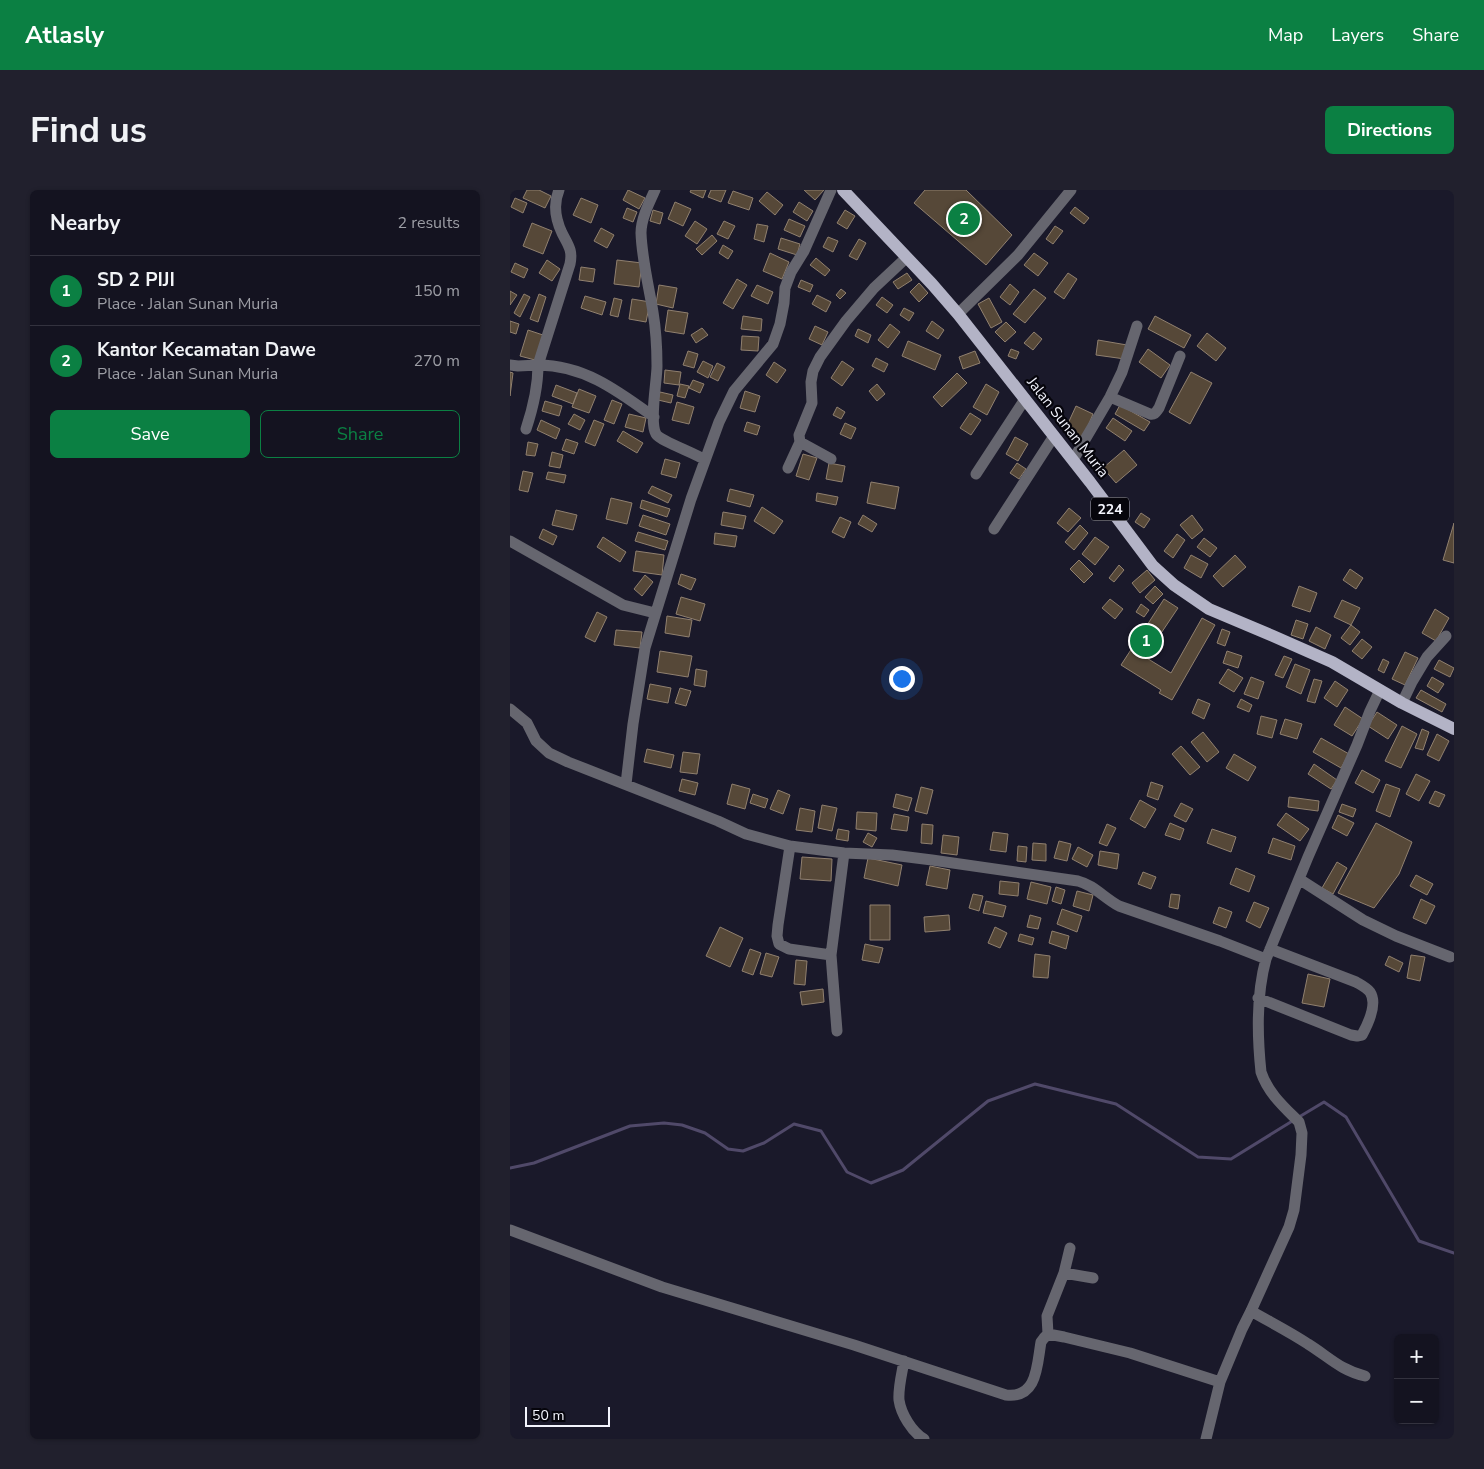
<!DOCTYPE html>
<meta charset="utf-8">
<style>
body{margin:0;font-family:"Nunito Sans",sans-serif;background:#21202d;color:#f1f3f6}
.controls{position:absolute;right:15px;bottom:15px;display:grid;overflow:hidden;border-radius:8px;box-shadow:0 1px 4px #0004}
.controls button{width:45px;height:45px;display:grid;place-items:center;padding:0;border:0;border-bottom:1px solid #33323e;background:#141320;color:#f1f3f6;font:25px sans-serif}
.scale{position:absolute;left:15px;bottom:12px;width:85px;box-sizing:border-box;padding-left:5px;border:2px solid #f3f4fd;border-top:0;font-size:14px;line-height:18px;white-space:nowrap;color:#f3f4fd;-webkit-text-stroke:4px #06050c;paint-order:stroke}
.you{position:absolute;left:391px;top:488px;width:18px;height:18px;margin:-12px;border:4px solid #fff;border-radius:50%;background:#1a73e8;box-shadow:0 0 0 8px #1a73e833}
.badge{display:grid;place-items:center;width:32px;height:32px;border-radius:50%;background:#0b8043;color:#fff;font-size:16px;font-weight:700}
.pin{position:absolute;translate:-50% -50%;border:2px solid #fff;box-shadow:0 1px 5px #0006}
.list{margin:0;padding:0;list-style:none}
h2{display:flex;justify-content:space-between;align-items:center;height:65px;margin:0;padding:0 20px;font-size:21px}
h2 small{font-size:16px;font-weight:400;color:#9d9ea5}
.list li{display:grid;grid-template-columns:32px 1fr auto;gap:15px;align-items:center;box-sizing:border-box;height:70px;padding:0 20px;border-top:1px solid #33323e}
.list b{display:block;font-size:19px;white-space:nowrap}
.list p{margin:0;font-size:16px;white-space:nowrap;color:#9d9ea5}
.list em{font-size:16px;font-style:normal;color:#9d9ea5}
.actions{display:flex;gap:10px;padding:15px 20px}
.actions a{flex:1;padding:11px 0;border:1px solid #0b8043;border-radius:8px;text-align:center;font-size:18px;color:#0b8043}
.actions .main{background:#0b8043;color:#fff}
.map{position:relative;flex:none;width:944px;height:1249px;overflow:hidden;border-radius:8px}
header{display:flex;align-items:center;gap:30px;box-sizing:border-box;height:70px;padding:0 25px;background:#0b8043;color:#fff}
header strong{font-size:24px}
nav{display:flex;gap:28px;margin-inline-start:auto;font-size:18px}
.intro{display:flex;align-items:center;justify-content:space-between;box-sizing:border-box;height:120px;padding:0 30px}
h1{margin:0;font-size:35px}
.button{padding:12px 22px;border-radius:8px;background:#0b8043;color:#fff;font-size:18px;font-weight:700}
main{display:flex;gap:30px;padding:0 30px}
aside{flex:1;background:#141320;border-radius:8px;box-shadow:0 1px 4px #0004}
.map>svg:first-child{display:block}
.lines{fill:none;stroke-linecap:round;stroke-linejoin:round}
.stream{stroke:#504969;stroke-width:3}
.building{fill:#564838;stroke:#90806f}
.minor{stroke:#66666f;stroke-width:11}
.primary{stroke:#b3b3c6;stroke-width:12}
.labels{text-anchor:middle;stroke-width:4.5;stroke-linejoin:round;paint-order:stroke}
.shield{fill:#06050c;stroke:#acacb5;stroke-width:1}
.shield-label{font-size:14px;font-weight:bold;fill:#f3f4fd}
.street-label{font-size:15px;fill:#f3f4fd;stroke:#06050c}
</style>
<header>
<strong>Atlasly</strong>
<nav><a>Map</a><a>Layers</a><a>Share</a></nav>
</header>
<div class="intro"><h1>Find us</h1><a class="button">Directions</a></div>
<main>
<aside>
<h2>Nearby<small>2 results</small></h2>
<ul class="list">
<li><span class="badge">1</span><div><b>SD 2 PIJI</b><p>Place · Jalan Sunan Muria</p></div><em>150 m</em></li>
<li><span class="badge">2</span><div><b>Kantor Kecamatan Dawe</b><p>Place · Jalan Sunan Muria</p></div><em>270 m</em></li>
</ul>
<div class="actions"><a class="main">Save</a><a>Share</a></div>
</aside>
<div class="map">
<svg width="944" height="1249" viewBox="0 0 944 1249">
<rect width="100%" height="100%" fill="#1a192a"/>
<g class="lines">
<path class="stream" d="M789 927 814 912 836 927 909 1051 944 1063
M0 978 24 973 120 936 154 933 172 935 195 943 218 959 233 961 254 953 284 934 311 941 337 982 361 993 393 980 478 911 525 894 606 914 688 967 721 969 784 930"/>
</g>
<path class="building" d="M17 0H29L41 6 35 18 13 8Z
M118 0 135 8 129 19 113 10Z
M181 0H196L193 8 180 2Z
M201 0H216L211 12 198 7Z
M294 0H314L305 10Z
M415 0H456L502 45 476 75 404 13Z
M223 1 243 8 239 20 218 13Z
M257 2 273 15 265 25 249 11Z
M5 8 17 13 13 23 1 17Z
M71 8 88 15 81 33 63 25Z
M165 12 181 19 173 36 158 29Z
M289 12 303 21 297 31 283 22Z
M565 17 579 28 574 34 560 23Z
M117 18 127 22 123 32 113 28Z
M143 20 153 23 150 34 140 31Z
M335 20 345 26 337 39 327 33Z
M279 29 295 36 290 47 274 40Z
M185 31 197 39 187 54 175 46Z
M214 31 225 36 218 49 207 44Z
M22 33 42 41 33 64 13 56Z
M247 34 258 36 254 52 244 49Z
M545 36 553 41 543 54 536 49Z
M91 38 104 45 97 58 84 51Z
M202 45 207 51 192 65 186 59Z
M318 47 328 51 323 62 313 57Z
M271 48 290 54 287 65 268 59Z
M349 49 356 53 347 70 339 66Z
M213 55 223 61 218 69 209 63Z
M260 63 279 72 272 89 253 81Z
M524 63 538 73 528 86 514 75Z
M306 68 320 80 315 86 300 75Z
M37 70 50 79 42 91 29 83Z
M107 70 132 73 129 97 104 94Z
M5 73 18 79 14 88 1 82Z
M71 77 85 79 83 92 69 90Z
M397 83 402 90 388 99 383 92Z
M558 83 567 89 554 109 544 102Z
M227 89 237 95 223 119 213 113Z
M291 90 303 95 300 102 288 97Z
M409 93 418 103 409 112 400 102Z
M500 94 509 102 500 115 490 107Z
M149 95 167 98 163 118 146 114Z
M247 95 263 102 258 114 241 106Z
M331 99 336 103 330 109 326 105Z
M524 99 536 108 515 133 503 124Z
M0 101 7 105 0 115Z
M14 104 20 107 10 127 4 123Z
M29 104 36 107 28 132 20 129Z
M307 105 321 112 316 122 302 114Z
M75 106 96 112 92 125 71 118Z
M372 107 383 115 377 123 366 115Z
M104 108 112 110 108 127 100 125Z
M479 108 492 132 481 138 468 114Z
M122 109 140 112 136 132 119 129Z
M394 118 404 123 399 131 390 125Z
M158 120 178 123 174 144 155 141Z
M233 126 252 129 251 141 231 139Z
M645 126 681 145 674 158 638 139Z
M0 131 9 134 6 144 0 142Z
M422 131 434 140 428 149 416 141Z
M496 132 506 142 495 152 485 142Z
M380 134 390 142 378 158 368 150Z
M305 136 318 142 312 155 299 149Z
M192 138 198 145 186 153 181 145Z
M348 139 361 145 358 153 345 146Z
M18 140 33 145 25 170 10 166Z
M524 142 532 149 523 160 514 153Z
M697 143 716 158 706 171 687 156Z
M232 146 249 147 248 161 231 160Z
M588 150 617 155 615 169 586 165Z
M398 151 431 165 425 180 392 166Z
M501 159 509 162 506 169 498 166Z
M638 159 660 175 651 188 629 172Z
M178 161 188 164 184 178 173 175Z
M465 161 470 173 453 179 449 167Z
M366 168 378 174 374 182 362 176Z
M193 171 203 176 198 188 187 182Z
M332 171 344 179 332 196 321 188Z
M264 172 276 180 267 193 256 185Z
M207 173 215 177 208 191 200 187Z
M155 180 171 182 169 195 154 193Z
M0 182 3 183 0 206Z
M681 182 702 193 680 234 659 222Z
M447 183 457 193 432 217 423 207Z
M183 190 194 194 190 203 179 198Z
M170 194 179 196 175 208 167 206Z
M367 194 375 204 367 211 359 201Z
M476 194 489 202 477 225 463 217Z
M46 195 67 203 63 214 42 206Z
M69 199 86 206 79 223 62 217Z
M235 201 250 206 245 222 230 218Z
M150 202 163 205 161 213 148 210Z
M102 210 112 214 104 234 94 230Z
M35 211 52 216 49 226 32 221Z
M167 212 184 217 179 234 162 230Z
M610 215 640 232 634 241 605 224Z
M566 216 583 224 573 248 555 240Z
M327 217 335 222 331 229 323 225Z
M460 223 471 230 461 245 450 238Z
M64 224 75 230 70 240 58 234Z
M119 224 136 228 133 242 115 237Z
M603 228 622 241 615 251 596 238Z
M31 230 50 239 46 249 27 240Z
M84 230 94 234 85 256 75 252Z
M237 232 250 236 247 245 234 241Z
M335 233 346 238 341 249 330 244Z
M113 241 133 253 127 263 107 251Z
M505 247 518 254 508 271 496 264Z
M56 249 68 253 64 264 52 260Z
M18 252 28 254 25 266 16 265Z
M614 260 627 275 606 293 593 278Z
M42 262 53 265 50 278 39 276Z
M293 264 307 268 299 290 286 286Z
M155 269 170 273 166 288 151 284Z
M319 273 335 276 332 292 316 289Z
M507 273 516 279 509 289 500 283Z
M13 281 23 283 18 302 9 300Z
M38 282 56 285 54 293 36 289Z
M361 292 389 297 385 319 357 313Z
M142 296 162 305 158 313 138 303Z
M220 299 244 305 240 317 217 311Z
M307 303 328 307 326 315 306 311Z
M101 308 122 313 117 334 96 329Z
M132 310 160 319 157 327 130 318Z
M252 317 273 331 264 344 244 331Z
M559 318 571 328 558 342 547 333Z
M46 320 67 325 63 340 42 335Z
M213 322 236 326 233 339 211 335Z
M631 323 640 329 634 338 625 332Z
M133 325 160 334 156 345 129 336Z
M353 325 367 334 362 342 348 334Z
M682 325 693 340 682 349 670 335Z
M330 327 341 332 334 348 322 342Z
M944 333V373L933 370Z
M570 335 578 343 564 360 555 352Z
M33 339 47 346 43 355 29 348Z
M128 342 158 351 155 360 125 351Z
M205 343 227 346 225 357 204 354Z
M667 344 675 350 663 368 654 361Z
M93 347 116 362 110 372 87 357Z
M585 347 599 357 585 375 572 364Z
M694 348 707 358 700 367 687 357Z
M126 361 154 365 152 385 123 381Z
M681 365 698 374 691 388 674 378Z
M725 365 736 377 713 397 703 386Z
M569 370 583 384 574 393 560 379Z
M609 375 614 380 604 392 599 388Z
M840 379 853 388 846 399 833 390Z
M637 380 645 390 630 403 622 393Z
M171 384 186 389 181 400 168 394Z
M135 385 143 392 132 406 124 399Z
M645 396 653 404 643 414 635 407Z
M789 396 807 403 800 422 782 416Z
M171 407 195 414 190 431 166 424Z
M600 409 613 419 605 429 592 418Z
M654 409 668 418 635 467 661 483 692 428 705 435 662 510 649 503 651 500 611 475Z
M832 410 850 418 841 435 824 427Z
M631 414 639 420 634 427 626 422Z
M925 419 939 428 926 451 912 443Z
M87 422 97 427 85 452 75 447Z
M157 426 182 430 179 447 155 443Z
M786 430 798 434 793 449 781 445Z
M841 435 850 442 840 455 831 448Z
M806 437 821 445 815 459 799 451Z
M712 439 720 442 715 456 707 453Z
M106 440 132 442 130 458 104 455Z
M852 449 862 457 852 469 842 461Z
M150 461 182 466 178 487 147 482Z
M717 461 732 466 728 478 713 473Z
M895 462 908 468 895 495 882 489Z
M774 466 782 469 773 488 765 485Z
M873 469 879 472 874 483 868 480Z
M929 470 944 478 940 487 924 479Z
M785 474 800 480 791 504 776 497Z
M186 479 197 481 195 497 184 495Z
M718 479 733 488 724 502 709 493Z
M741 487 754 492 748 509 734 504Z
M922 487 934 494 928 503 917 496Z
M804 489 812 491 805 513 797 511Z
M825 491 838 500 827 517 814 508Z
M140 494 161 498 158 513 137 509Z
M170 498 181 501 176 516 165 513Z
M911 500 936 514 932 522 906 508Z
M688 509 700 514 694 529 682 523Z
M731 509 742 515 739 522 727 517Z
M835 517 853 529 842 546 824 535Z
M867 522 887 535 878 549 858 536Z
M751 526 767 530 762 548 747 544Z
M775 529 792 534 787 549 770 544Z
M892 536 907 544 891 578 875 571Z
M912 539 919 542 913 560 905 558Z
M693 542 709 562 697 572 681 552Z
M927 544 939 551 929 571 917 565Z
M811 548 839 564 831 578 803 562Z
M671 556 690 577 680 585 662 564Z
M137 559 164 565 161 578 134 572Z
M173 562 190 564 187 584 170 582Z
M724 564 746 577 738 591 716 578Z
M804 574 827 590 821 599 798 584Z
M852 580 870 590 863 603 845 593Z
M906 584 920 591 909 611 896 604Z
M172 589 188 593 185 605 169 601Z
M641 592 653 596 648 610 637 606Z
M222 594 240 599 235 619 217 614Z
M876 594 890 599 880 627 866 621Z
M411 597 423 600 417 624 405 621Z
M268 600 280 605 273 624 260 619Z
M925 601 935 605 929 617 919 613Z
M243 604 258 609 255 618 240 613Z
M386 604 402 608 398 621 383 617Z
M779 607 809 611 808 621 778 617Z
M630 610 646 619 635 638 620 629Z
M671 613 683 619 676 632 664 626Z
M832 614 846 619 843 627 829 622Z
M312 615 327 618 322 641 308 638Z
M290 618 305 621 302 642 286 640Z
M347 622 367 623 366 641 346 639Z
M776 623 799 639 790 651 767 635Z
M384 624 399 627 397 641 381 639Z
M828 625 844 633 837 646 822 638Z
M660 633 674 639 670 650 655 645Z
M866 633 902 652 889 684 864 718 828 703Z
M412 634 423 635 422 654 411 653Z
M597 634 606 638 597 656 589 653Z
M328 639 339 641 338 651 326 649Z
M702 639 726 647 721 662 697 653Z
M483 642 498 644 496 662 480 660Z
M358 643 367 648 362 657 353 652Z
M433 645 449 647 447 665 431 663Z
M763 648 785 656 781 670 758 663Z
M549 651 561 654 557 671 544 668Z
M523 653 536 654V671L522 670Z
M508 656 517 657 516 672 507 671Z
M568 657 583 665 577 677 562 669Z
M590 661 609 664 607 679 588 675Z
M292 667 322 669 321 691 290 689Z
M358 668 392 675 388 696 354 688Z
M827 672 837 678 823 704 812 698Z
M420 676 440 680 437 699 416 695Z
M726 678 745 686 739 702 720 694Z
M633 682 646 687 641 699 628 694Z
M906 685 923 694 917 705 900 696Z
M490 691 509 693 508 706 489 704Z
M521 692 541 697 537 714 517 709Z
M546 697 555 700 551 714 542 711Z
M567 701 583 705 579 721 563 716Z
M463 704 473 706 469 721 459 718Z
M661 704 670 705 668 719 659 717Z
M911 709 925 716 916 734 903 728Z
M476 711 496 716 493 727 473 723Z
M744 712 759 718 750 738 736 731Z
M360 715H380V750H360Z
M709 717 722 722 716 738 703 733Z
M552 719 572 726 567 742 547 734Z
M439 725 440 740 415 742 414 727Z
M520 725 531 728 528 739 517 737Z
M210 737 233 748 220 777 196 766Z
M485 737 497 743 490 758 478 753Z
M542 741 559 746 556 759 539 753Z
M510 744 524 748 522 755 508 751Z
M355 754 373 758 369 773 352 770Z
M240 759 251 763 243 785 232 781Z
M256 763 269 767 262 787 250 784Z
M525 764 540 766 538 788 523 787Z
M901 765 915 767 910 791 897 788Z
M879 766 893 773 889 782 875 775Z
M286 770 297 771 295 795 284 794Z
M798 784 820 789 814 817 792 813Z
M313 799 314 812 292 815 290 802Z"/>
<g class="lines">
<path class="minor" d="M145 0C139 13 131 29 131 43 132 70 139 97 143 122 146 140 147 158 147 176 147 191 139 232 146 244 150 251 185 263 195 270
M448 124 508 65 561 0
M0 175 8 176 28 175 60 74C63 60 58 55 52 43 46 30 43 14 49 0
M600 207 640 224C645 225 646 222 649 218L670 166
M16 239C23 218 28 198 28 175 74 175 108 201 144 227
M290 252 321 269
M563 270 600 207 612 182 627 136
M278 278 290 252 289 245 302 213 301 192 303 181 310 167 336 131 364 98 396 68
M466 284 515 209
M484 339 544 246
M0 351 113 415 145 423
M892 513 902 492 917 467 936 446
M0 519 17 533 26 551 39 563 58 572 208 631 236 644 280 656 334 663 382 665 422 670 568 691C584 695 594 708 609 716L710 751 756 769
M116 594 123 534 135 458 181 309 209 232 224 201 263 154 270 134 274 113 275 98 281 82 294 61 321 0
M280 656 268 735 267 746 269 754 279 759 321 765
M789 689 853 730 886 746 940 767
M748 808 841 845 847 846 852 845C858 834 868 814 860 802 857 798 851 795 846 792L760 759
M327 841 321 765 334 663
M0 1040 152 1097 344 1155 496 1205C528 1209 527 1174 531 1152L534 1148 538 1144 554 1147 620 1163 710 1192
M554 1083 583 1088
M741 1121C760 1132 780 1142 798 1154 819 1167 830 1180 855 1186
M538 1144 537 1126 554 1083 560 1058
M394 1171C392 1183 388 1198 389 1210 391 1224 402 1242 414 1249
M696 1249 710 1192 732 1139 741 1121 779 1037 784 1020 791 965 792 943 789 932C774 917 758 903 751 882 747 844 746 805 756 769L798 667 847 555 860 521 870 500"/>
<path class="primary" d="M333 0 422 94 448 124 580 292 643 376 664 395 699 419 763 446 822 472 892 513 944 539"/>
</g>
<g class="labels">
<rect class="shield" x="581" y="307.5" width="38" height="23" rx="4"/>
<g class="shield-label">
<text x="600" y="324">224</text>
</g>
<g class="street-label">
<text transform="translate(558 237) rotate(52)" y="5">Jalan Sunan Muria</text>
</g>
</g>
</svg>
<div class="controls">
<button>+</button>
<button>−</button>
</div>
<div class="scale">50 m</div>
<div class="you"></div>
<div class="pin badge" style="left:636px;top:451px">1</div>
<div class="pin badge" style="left:454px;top:29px">2</div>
</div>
</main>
